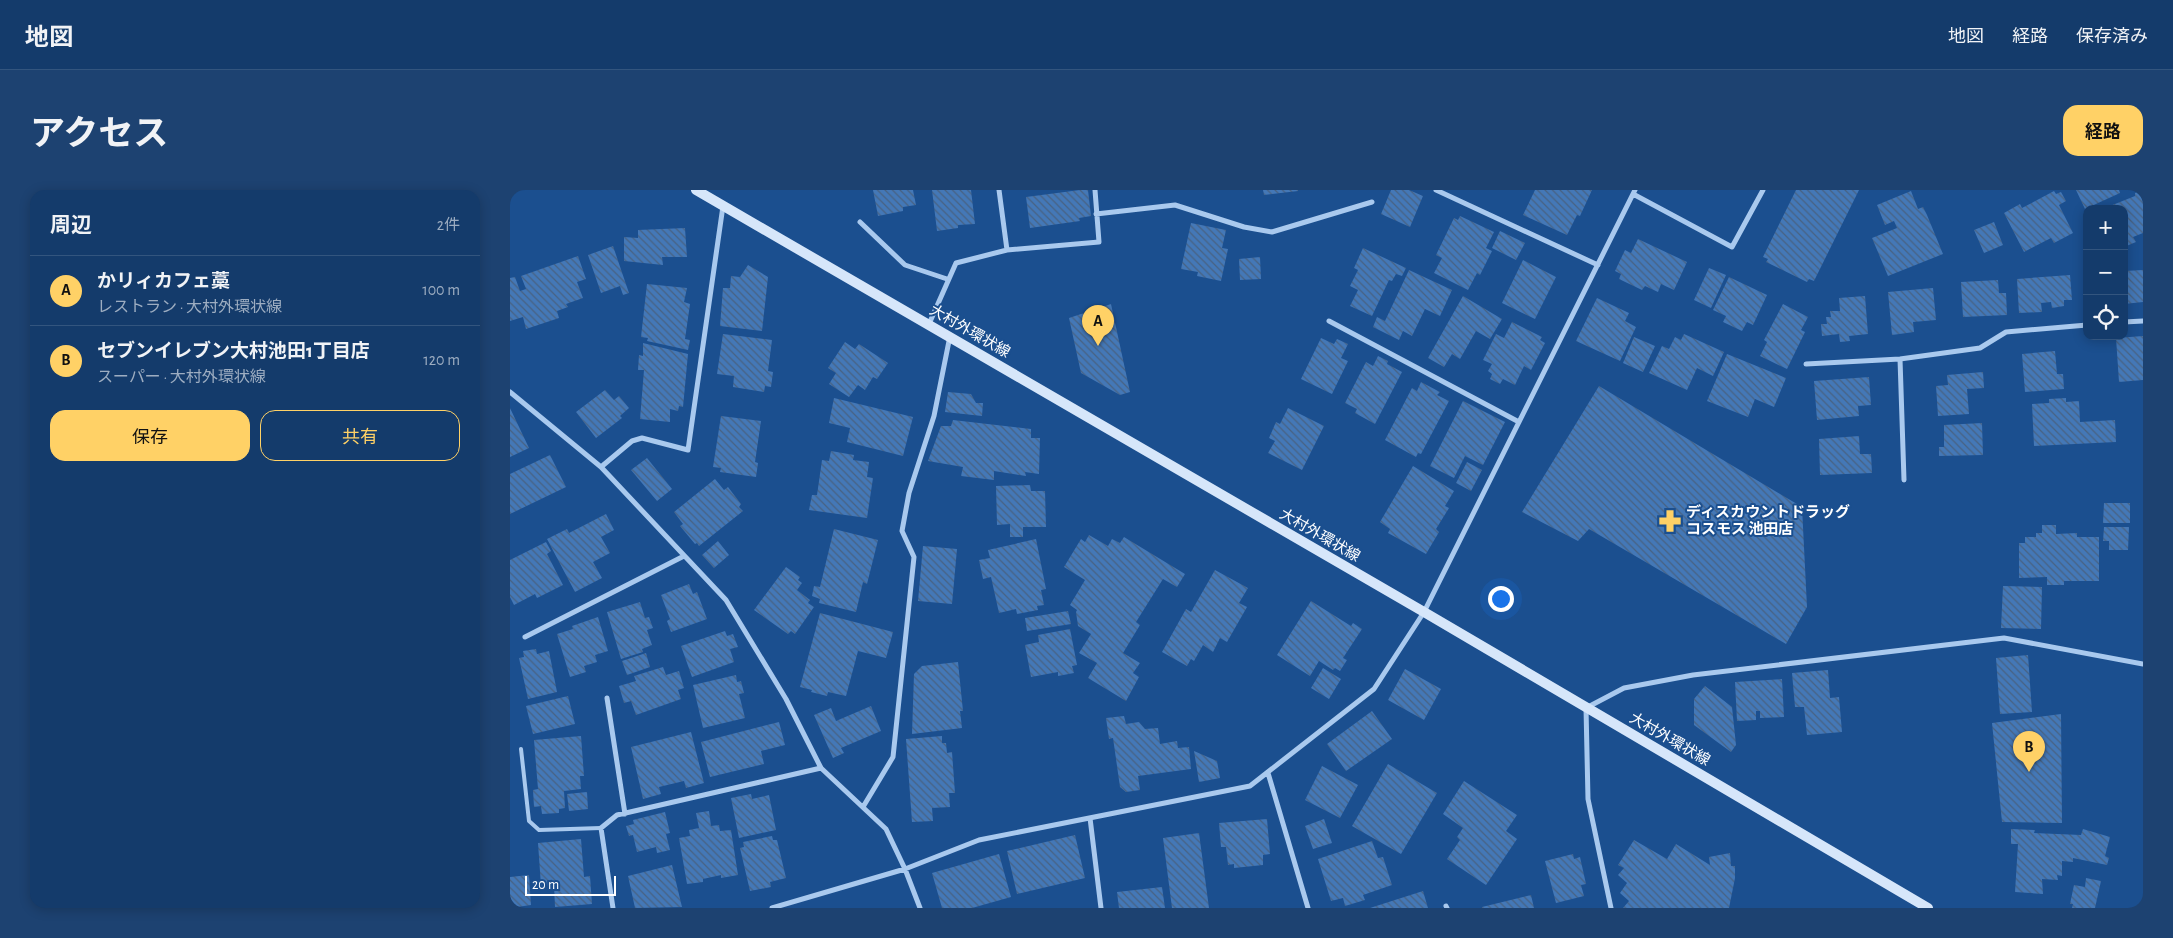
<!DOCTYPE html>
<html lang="ja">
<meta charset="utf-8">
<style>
body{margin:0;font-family:"Alegreya Sans","Noto Sans JP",sans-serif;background:#1d4271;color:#f1f3f6}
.controls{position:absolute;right:15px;top:15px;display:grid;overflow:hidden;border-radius:10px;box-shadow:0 2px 12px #0003}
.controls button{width:45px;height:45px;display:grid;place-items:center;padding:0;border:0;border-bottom:1px solid #33557e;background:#143b6b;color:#f1f3f6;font:25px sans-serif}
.scale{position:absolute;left:15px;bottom:12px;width:91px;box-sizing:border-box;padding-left:5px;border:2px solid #fff;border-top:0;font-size:14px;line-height:18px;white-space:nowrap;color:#fff;-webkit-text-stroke:4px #1b4f8f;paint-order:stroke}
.you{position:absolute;left:990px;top:408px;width:18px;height:18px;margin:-12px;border:4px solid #fff;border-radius:50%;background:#1a73e8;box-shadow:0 0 0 8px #1a73e833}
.badge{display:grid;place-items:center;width:32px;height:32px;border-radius:50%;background:#ffd166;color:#111;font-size:16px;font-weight:700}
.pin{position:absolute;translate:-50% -41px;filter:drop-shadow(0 1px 2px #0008)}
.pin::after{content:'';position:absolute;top:26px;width:18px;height:15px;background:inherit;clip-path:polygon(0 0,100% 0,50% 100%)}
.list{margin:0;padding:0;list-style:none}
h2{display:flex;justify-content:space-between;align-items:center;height:65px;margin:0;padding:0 20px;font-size:21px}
h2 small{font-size:16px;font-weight:400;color:#9dadc1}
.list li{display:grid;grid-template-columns:32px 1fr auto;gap:15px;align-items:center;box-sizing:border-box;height:70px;padding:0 20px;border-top:1px solid #33557e}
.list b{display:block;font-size:19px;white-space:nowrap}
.list p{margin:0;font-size:16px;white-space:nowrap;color:#9dadc1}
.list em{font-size:16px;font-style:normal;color:#9dadc1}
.actions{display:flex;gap:10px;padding:15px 20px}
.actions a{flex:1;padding:11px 0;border:1px solid #ffd166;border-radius:15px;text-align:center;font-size:18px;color:#ffd166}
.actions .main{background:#ffd166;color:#111}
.icon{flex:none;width:28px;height:28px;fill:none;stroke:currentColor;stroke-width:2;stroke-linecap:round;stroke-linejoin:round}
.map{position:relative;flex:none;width:1633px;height:718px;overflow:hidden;border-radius:15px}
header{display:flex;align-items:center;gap:30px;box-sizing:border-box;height:70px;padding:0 25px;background:#143b6b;border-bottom:1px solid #33557e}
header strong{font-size:24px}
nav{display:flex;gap:28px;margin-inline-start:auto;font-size:18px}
.intro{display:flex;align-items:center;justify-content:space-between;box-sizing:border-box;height:120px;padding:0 30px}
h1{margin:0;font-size:35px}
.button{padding:12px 22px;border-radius:15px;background:#ffd166;color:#111;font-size:18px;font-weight:700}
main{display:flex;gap:30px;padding:0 30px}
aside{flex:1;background:#143b6b;border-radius:15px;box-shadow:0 2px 12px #0003}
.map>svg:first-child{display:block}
.building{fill:url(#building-back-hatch)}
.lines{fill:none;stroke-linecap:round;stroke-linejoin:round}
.lane{stroke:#a9c9ee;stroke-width:4}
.street{stroke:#a9c9ee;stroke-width:5}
.secondary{stroke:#d6e6fa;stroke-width:10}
.labels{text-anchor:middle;stroke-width:4;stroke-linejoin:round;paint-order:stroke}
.street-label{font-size:15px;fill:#fff;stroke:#1b4f8f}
.poi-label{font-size:15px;font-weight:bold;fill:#fff;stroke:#1b4f8f;text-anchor:start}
</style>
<header>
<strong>地図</strong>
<nav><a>地図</a><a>経路</a><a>保存済み</a></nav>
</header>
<div class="intro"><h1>アクセス</h1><a class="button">経路</a></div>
<main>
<aside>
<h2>周辺<small>2件</small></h2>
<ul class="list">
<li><span class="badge">A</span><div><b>かリィカフェ藁</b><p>レストラン · 大村外環状線</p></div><em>100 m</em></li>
<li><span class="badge">B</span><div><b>セブンイレブン大村池田1丁目店</b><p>スーパー · 大村外環状線</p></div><em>120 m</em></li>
</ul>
<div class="actions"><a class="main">保存</a><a>共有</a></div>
</aside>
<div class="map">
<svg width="1633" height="718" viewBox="0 0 1633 718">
<defs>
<pattern id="building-back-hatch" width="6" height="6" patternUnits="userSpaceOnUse" patternTransform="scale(1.25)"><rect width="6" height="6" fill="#4478b7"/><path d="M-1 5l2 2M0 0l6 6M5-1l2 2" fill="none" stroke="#486282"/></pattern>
</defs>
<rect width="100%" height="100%" fill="#1b4f8f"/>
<path class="building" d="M363 0H403L406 15 393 17V21L368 26Z
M422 0H461L465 34 448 35V38L427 41Z
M570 0H578L581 26 569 28 570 31 520 38 516 7Z
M753 0H788V1L754 5Z
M881 0H899L913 6 900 37 871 24Z
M1025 0H1082L1070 26 1067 25 1057 45 1013 25Z
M1286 0H1349L1304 91 1299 89 1297 92 1256 72 1258 69 1253 67Z
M1566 0H1609L1610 3 1575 19Z
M1633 0V43L1623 47 1626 52 1614 57V19H1588L1594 16 1595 18 1625 6V3Z
M1401 1 1408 19 1413 17 1417 25 1433 64 1378 86 1362 48 1387 38 1384 31 1375 35 1367 15Z
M1544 1 1546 4 1551 2 1556 11 1549 15 1563 43 1544 53 1541 48 1514 62 1494 23 1510 14 1512 18Z
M950 26 984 42 976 58 982 61 970 85 967 83 958 100 924 83 932 68 926 65 944 28 948 30Z
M1484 32 1493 55 1474 63 1464 40Z
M681 33 716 40 712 58 718 59 711 91 687 86 688 82 671 79Z
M175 38 177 67H152L153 75 114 71V47L128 48V40Z
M990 41 1015 53 1006 70 982 58Z
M1128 49 1177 72 1164 100 1151 94 1148 102 1135 96 1132 100 1109 89 1111 84 1105 81 1115 60 1121 63Z
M103 56 119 103 113 105 110 96 91 103 78 65Z
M853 58 896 78 892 86 886 84 882 91 879 90 862 126 840 116 848 100 840 96 848 80 844 78Z
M68 66 76 89 67 92 73 108 56 114 58 117 47 121 49 128 16 139 13 127 0 131V88L5 87 10 101 16 99 11 86Z
M750 67 751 89 730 90 729 69Z
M1013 70 1046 87 1025 129 992 113Z
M238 75 258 87 252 141 210 136 213 98H220L221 86 230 87Z
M1199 78 1216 85 1201 118 1184 110Z
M899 80 942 100 930 126 915 119 902 146 893 141 889 150 863 137 867 127 875 131Z
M1633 80V112L1614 114V81Z
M1560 85 1562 110H1554V116L1542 118 1541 112 1531 113 1532 122 1509 123 1507 89Z
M1219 87 1257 105 1243 135 1237 132 1232 141 1213 132 1216 126 1203 120Z
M1488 90 1489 103H1496L1497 125 1453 127 1451 92Z
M137 94 177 98 174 112 180 114 175 149 180 150 178 160 137 151 138 148 131 147Z
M1423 98 1426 130 1403 132 1404 142 1382 145 1378 102Z
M953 106 992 129 980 149 966 141 950 169 942 164 934 177 918 168Z
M1355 106 1358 144 1339 146 1340 151 1330 152 1329 144 1312 146 1311 134H1317L1316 127H1321L1320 121H1330L1329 108Z
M1087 108 1119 123 1115 131 1126 137 1110 171 1066 151Z
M601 114 620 202 610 205 571 183 559 128Z
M1273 114 1298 127 1291 140 1295 142 1277 179 1250 166 1257 152 1254 150Z
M1002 132 1032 147 1030 150 1035 153 1021 180 1014 176 1005 195 993 189 990 194 980 189 982 184 978 181 982 174 973 170 986 144 994 148Z
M213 144 262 150 258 181 263 182 261 197 255 196 254 202 223 197 224 186 207 184Z
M1174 144 1214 162 1203 186 1187 178 1177 200 1139 183 1152 156 1159 159 1165 147 1171 150Z
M1633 146V190L1609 192 1606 148Z
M1124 147 1145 156 1133 182 1113 173Z
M811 148 824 154 827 149 838 154 831 168 838 171 822 204 791 189Z
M335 152 345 159 349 154 378 173 367 189 363 187 355 200 348 195 339 207 319 194 326 183 318 178Z
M133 153 178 164 173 217 169 216 168 221 160 219V232L130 229 134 180H128L129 165 133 166Z
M1545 161 1547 184H1553L1554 199 1515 202 1512 164Z
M1217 164 1276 188 1264 217 1245 209 1238 227 1197 211Z
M868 166 878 171 877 174 892 182 865 234 845 223 847 219 835 213 856 172 863 176Z
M1473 182 1474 198 1457 199 1459 224 1428 226 1426 196 1438 195 1437 185Z
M1359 187 1361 215 1348 216 1349 226 1307 230 1304 191Z
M911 192 930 202 927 205 939 211 911 264 908 263 906 267 875 250 902 198 907 201Z
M1089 196 1292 317 1297 417 1276 454 1079 339 1068 351 1012 322Z
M95 200 104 210 109 206 119 218 110 226 112 228 86 248 66 222Z
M438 202 461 204 466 213H473L472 226 435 222Z
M324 208 403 227 393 266 337 252 340 238 319 233Z
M1556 208V212L1569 211 1570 232 1605 230 1606 252 1524 256 1522 214 1539 213V209Z
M953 211 995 232 973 275 955 266 944 288 920 276Z
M0 218 19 258 0 267Z
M778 218 814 236 792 280 758 263 765 251 759 248 766 232 770 234Z
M211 226 251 231 245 272 248 273 246 287 210 282 211 278 203 277Z
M443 230 521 239V248H530L529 284 515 282 516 286 484 281V290L451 286 453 277 418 271 431 236H441Z
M1472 233 1473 265 1429 266V257H1434V235Z
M1349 246 1350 264H1361L1362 283 1310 285 1309 249Z
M321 261 344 265 343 270 359 272 357 287 363 288 357 328 299 320 302 305H307L312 270 319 271Z
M40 265 56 297 0 324V284Z
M137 268 162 299 147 311 121 280Z
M957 272 972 280 961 301 946 293Z
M903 276 944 301 935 316 939 318 926 339 929 342 916 364 878 343 880 339 870 332Z
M205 289 214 300 218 297 231 314 229 317 233 321 189 356 187 353 185 354 170 336 173 334 164 322Z
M520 295 521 301H535L536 337H513V347H500V334L487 335 486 296Z
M1594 313H1620V333H1593Z
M96 324 104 340 91 347 100 363 83 372 92 388 65 402 37 349 57 339 59 343Z
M1532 335H1546V344L1567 343V347H1589V391H1554V395H1537V387L1509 388V353H1515V347H1526V343H1532Z
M1594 337H1619L1618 360H1599V351H1593Z
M324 339 368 350 357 394 353 392 346 422 309 413 310 409 302 406 304 396 310 397Z
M579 345 598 356 602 349 610 353 614 347 675 384 667 397 653 389 626 432 630 435 613 463 630 473 623 483 629 487 616 511 578 488 587 473 569 463 581 444 568 436 566 422 567 420 560 415 575 390 554 377 571 349 575 352Z
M526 349 536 399 531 400 534 415 527 416 528 420 507 424 506 419 489 423 481 387 473 389 469 370 480 368 478 360Z
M208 351 219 365 204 378 192 365Z
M36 352 41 361 37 364 53 395 27 408 25 404 4 415 0 407V370Z
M413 356 447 359 442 414 408 411Z
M276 377 290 387 288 390 292 393 287 400 300 410 298 413 304 417 285 444 281 441 278 444 244 420Z
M705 380 738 398 729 413 737 417 717 452 710 448 703 462 693 455 684 471 681 469 677 476 652 462 676 419 681 422Z
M179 394 183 404 187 402 197 429 161 442 157 431 160 429 151 405Z
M1493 396 1532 397 1531 439 1491 438Z
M801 411 841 436 843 433 852 439 833 468 837 470 830 481 825 478 823 480 809 471 800 486 767 465Z
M130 412 135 428 139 427 143 438 137 440 142 455 132 459 133 462 111 469 97 422Z
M558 421 561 434 517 441 515 428Z
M310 423 383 442 376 468 348 461 336 506 318 502 317 506 301 502 302 500 290 497Z
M88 427 98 461 85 465 87 472 74 476 76 482 60 487 47 444 63 439 62 436Z
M560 439 567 475 562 476 564 483 548 486V482L521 487 515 455 529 452 528 445Z
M215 441 217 446 223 444 228 457 220 459 224 472 182 487 171 456Z
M26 459 27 464 39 461 47 502 18 509 9 468 14 467 13 461Z
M136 463 140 477 117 485 112 471Z
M1518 465 1522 522 1490 524 1486 468Z
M448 472 453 521H450L452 538 402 544 404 484 412 476Z
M153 477 156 485 169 481 174 498 168 500 171 509 126 525 121 511 114 513 109 496 126 491 124 486Z
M813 478 831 489 819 509 801 498Z
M895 479 931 499 914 530 878 510Z
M1318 480 1320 508 1329 507 1332 542 1297 545 1294 517H1285L1282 483Z
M226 485 227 492 231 491 234 503 229 504 235 528 193 538 183 495Z
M1272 489 1274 527 1250 528V521H1246V530L1227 531 1225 492Z
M1195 496 1222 517 1226 555 1221 562 1184 535V509Z
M58 506 65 534 23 544 16 516Z
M361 516 371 541 331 558 334 563 323 568 304 525 321 518 326 531Z
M862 521 882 549 836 581 817 554Z
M1551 524 1552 633 1492 632 1482 533Z
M614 526 616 534 629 532 635 539 648 538 650 554 667 551 668 558 679 557 681 579 628 586 630 600 616 602 610 597 603 548 599 549 596 528Z
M269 532 275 555 251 561 254 574 200 587 191 552Z
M181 542 194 593 176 598 174 591 149 597 151 604 133 609 121 557Z
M71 546 74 586H70L71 599 54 601 55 618 49 619V623L32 624 31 616 24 617 23 600 28 599 24 550Z
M432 546V553H436L437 563 442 562 445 603H439L440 617 422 618 423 631 402 632 396 549Z
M684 561 707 571 710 588 689 592Z
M878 574 927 603 891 664 842 636Z
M812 576 848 595 830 628 795 610Z
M954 591 1007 625 996 641 1007 649 976 695 937 669 950 650 947 647 953 638 933 624Z
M77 602 78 619 59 621 57 604Z
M241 604 242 609 259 605 266 640 229 648 221 608Z
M199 621 201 636 209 635 210 641 221 640 228 685 211 688V685L193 689V692L177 694 169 648 180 646 179 640 189 638 186 623Z
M155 622 160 643 156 644 160 660 147 663 146 657 127 662 123 645 119 646 116 636 124 634 123 630Z
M757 629 760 664 753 665V675L724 678V674L718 675 716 657H711L709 633Z
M814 629 822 653 803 659 795 636Z
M1501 639 1525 640 1524 643 1571 645 1573 639 1600 647 1595 666 1599 668 1597 675 1563 668V672L1552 671V686L1547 685 1548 690 1532 689 1533 704 1505 702 1508 654H1501Z
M689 643 699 718H662L653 648Z
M565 645 575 688 507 704 497 661Z
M262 646 263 650H267L276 688 260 692 261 697 240 701 230 658 234 657 233 652Z
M71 649 74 687 80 686 82 714 45 717 44 695 31 696 28 653Z
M1124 650 1157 669 1166 654 1200 675 1199 667 1220 663 1221 676H1225V688L1219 718H1113L1119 711 1110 703 1117 693 1108 685 1114 678 1108 675Z
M862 651 868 668 873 667 882 695 853 705 855 710 835 716 833 708 821 711 808 669Z
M489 664 501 707 462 718H432L422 683Z
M1063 664 1064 669 1070 667 1076 694 1071 695 1074 706 1046 713 1035 671Z
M162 675 172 717 125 718 118 686Z
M19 685 21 715 0 718V687Z
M1576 688 1591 691 1585 718H1562L1563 714H1560L1564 695 1575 697Z
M652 697 655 718H609L607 702Z
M913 701 918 718H860Z
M1021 705 1024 718H972V717Z"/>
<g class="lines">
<path class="lane" d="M11 559 19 631 29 640 91 638"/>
<path class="street" d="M926 0 1088 75
M1123 4 1222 57 1253 0
M586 24 665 15 734 37 762 42 862 12
M350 32 395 75 437 89
M497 60 589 52 585 0
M819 131 1009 232
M1614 132 1633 131
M419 134 446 73 497 60 489 0
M1390 169 1394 290
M1296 174 1390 169 1470 158 1496 142 1577 135
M0 202 91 277 216 410 276 509 311 578 376 639 395 679 410 718
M91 277 122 251 132 248 178 260 213 16
M15 447 174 366
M97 508 115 624
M758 583 798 718
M353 617 383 567 404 367 392 341 399 303 424 226 440 146
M580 628 591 718
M936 716 937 718
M103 718 91 638 107 625 311 578
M262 718 395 679 469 650 740 596 864 499 914 422 1125 0
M1101 718 1078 609 1076 518 1114 498 1183 485 1494 448 1633 474"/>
<path class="secondary" d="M186 0 914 422 1418 718"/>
</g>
<defs>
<symbol id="pharmacy-bare" viewBox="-9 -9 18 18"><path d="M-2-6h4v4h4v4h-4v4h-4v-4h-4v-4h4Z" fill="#ffd166" stroke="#1b4f8f" stroke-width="2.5" paint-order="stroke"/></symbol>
</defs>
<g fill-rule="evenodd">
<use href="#pharmacy-bare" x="1144" y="315" width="32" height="32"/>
</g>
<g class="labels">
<g class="street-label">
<text transform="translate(460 141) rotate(30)" y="5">大村外環状線</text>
<text transform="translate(810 345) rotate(30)" y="5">大村外環状線</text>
<text transform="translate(1160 549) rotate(30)" y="5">大村外環状線</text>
</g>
<g class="poi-label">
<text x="1176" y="327">ディスカウントドラッグ<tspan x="1176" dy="17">コスモス 池田店</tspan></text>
</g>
</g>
</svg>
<div class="controls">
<button>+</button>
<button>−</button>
<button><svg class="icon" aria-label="locate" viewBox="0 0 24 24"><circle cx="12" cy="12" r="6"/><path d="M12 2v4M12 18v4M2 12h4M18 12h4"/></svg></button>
</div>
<div class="scale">20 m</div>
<div class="you"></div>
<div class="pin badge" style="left:588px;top:156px">A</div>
<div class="pin badge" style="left:1519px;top:582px">B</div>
</div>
</main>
